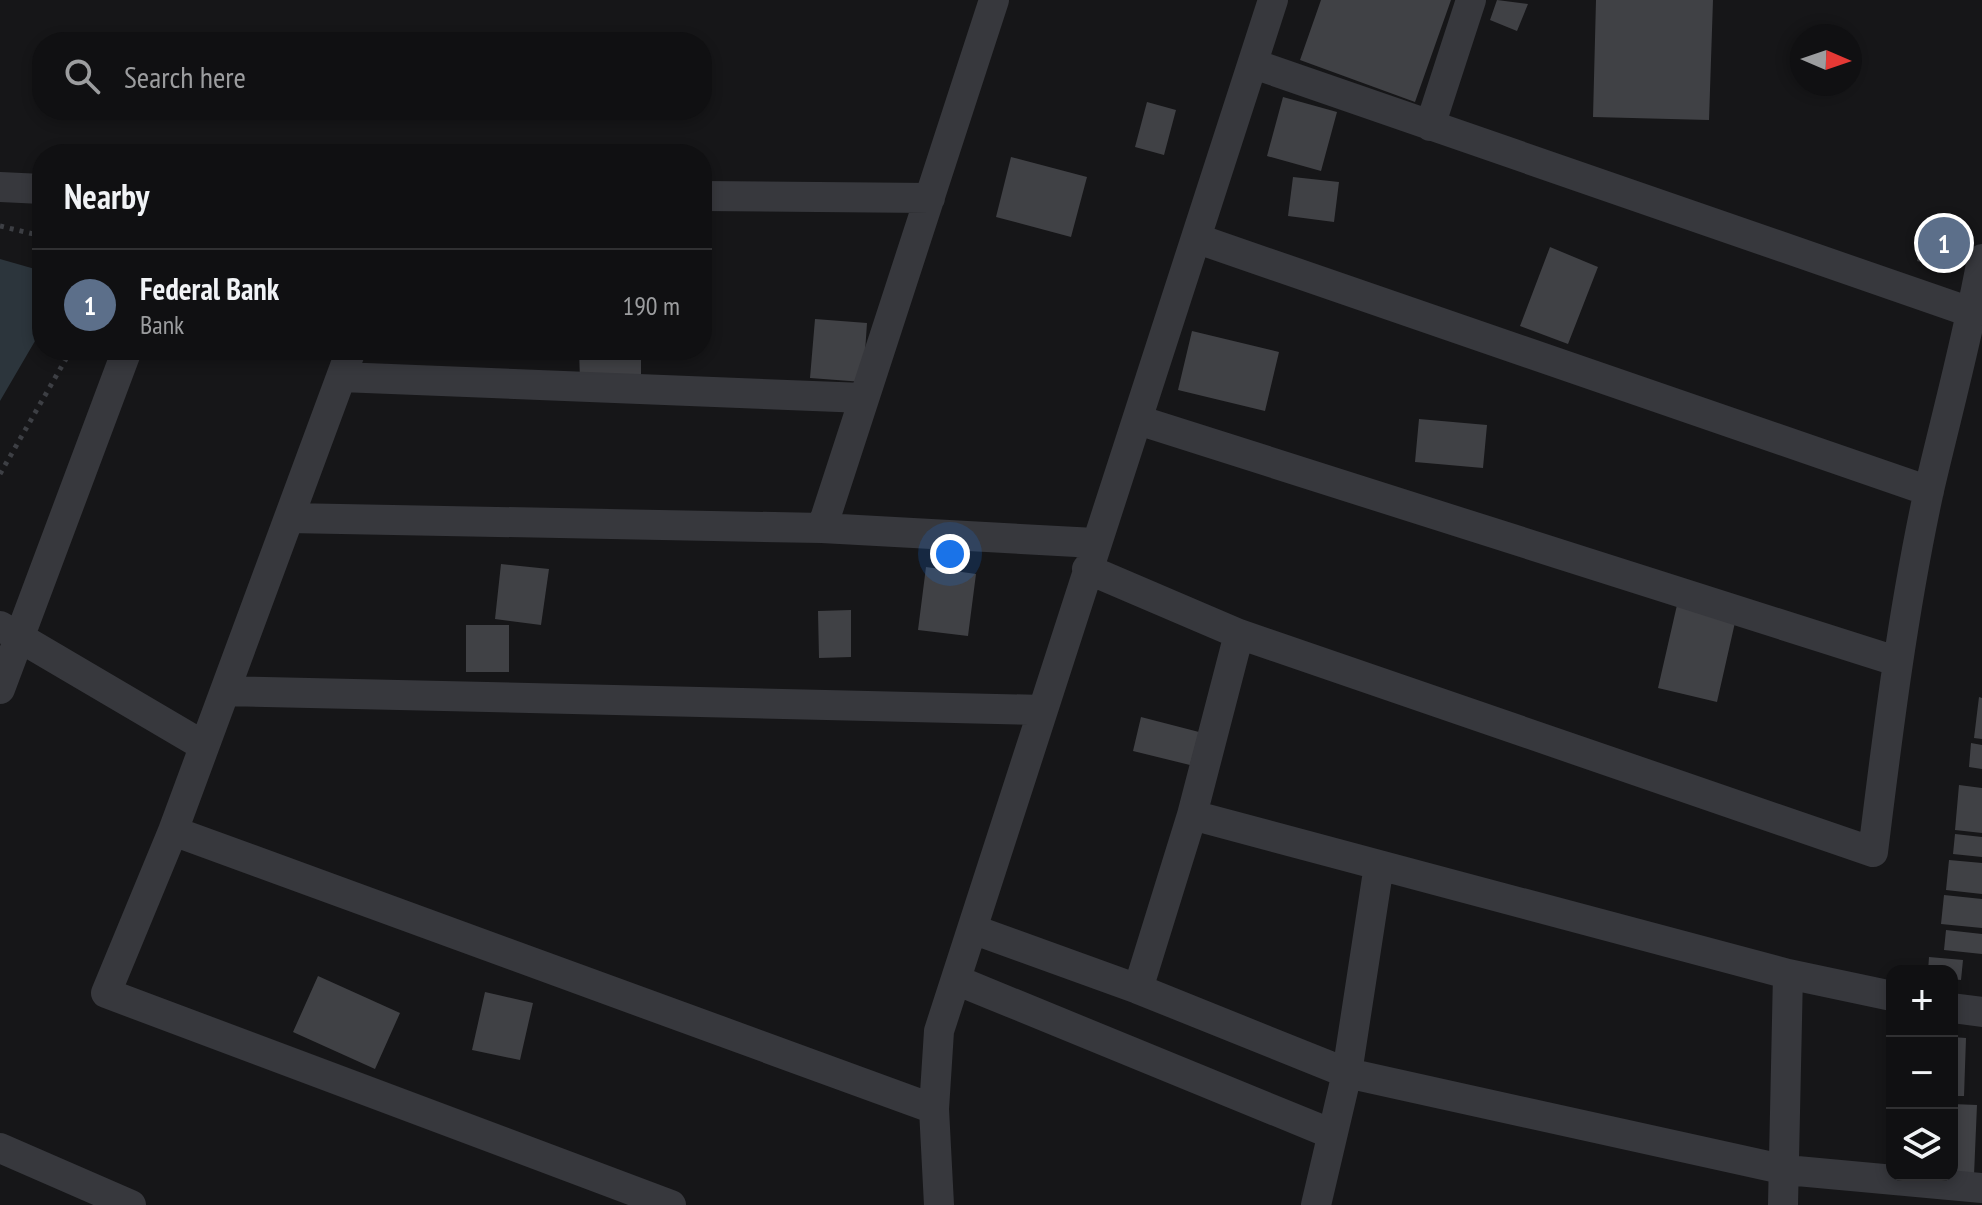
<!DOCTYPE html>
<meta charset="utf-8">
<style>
body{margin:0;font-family:"PT Sans Narrow",sans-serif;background:#19191b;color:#f1f3f6}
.controls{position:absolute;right:24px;bottom:24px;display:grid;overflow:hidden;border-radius:16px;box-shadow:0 4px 12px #0003}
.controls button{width:72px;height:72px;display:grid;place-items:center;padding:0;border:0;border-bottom:2px solid #303032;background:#101012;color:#f1f3f6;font:40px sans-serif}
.compass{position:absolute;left:1790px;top:24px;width:72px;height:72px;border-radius:50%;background:#101012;box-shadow:0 4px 12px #0003;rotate:92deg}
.you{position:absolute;left:950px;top:554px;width:28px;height:28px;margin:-20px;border:6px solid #fff;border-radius:50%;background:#1a73e8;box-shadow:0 0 0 12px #1a73e833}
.badge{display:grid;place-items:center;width:52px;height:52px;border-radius:50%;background:#0f766e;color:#fff;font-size:26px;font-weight:700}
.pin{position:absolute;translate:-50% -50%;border:4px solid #fff;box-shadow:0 2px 8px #0006}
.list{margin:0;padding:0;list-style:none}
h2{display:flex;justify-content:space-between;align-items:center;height:104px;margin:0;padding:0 32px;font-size:34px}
h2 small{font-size:26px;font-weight:400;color:#9c9d9f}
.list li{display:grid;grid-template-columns:52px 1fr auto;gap:24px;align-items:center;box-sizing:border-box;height:112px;padding:0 32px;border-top:2px solid #303032}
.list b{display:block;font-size:30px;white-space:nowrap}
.list p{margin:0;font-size:26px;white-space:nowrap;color:#9c9d9f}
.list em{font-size:26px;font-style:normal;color:#9c9d9f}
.icon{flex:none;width:44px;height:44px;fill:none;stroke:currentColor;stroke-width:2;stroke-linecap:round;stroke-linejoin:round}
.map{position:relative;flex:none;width:1982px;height:1205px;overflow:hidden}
.search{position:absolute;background:#101012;box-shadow:0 4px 12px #0003;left:32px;top:32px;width:680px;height:88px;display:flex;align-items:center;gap:20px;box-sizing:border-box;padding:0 28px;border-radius:32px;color:#9c9d9f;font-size:30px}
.panel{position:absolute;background:#101012;box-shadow:0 4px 12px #0003;left:32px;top:144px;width:680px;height:216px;border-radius:32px}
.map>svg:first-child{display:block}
.water{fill:#2c353c}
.building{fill:#404145}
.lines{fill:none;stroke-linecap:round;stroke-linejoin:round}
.path{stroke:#3d3f44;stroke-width:5;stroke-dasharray:4 6;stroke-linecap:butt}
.minor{stroke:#37383d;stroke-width:30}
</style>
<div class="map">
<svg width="1982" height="1205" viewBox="0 0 1982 1205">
<rect width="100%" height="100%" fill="#161618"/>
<path class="water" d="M0 259 42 271V329L0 401Z"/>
<path class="building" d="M1321 0H1451L1415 102 1300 60Z
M1497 0 1528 4 1517 31 1490 20Z
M1596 0H1713L1709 120 1593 117Z
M1283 97 1337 112 1321 171 1267 156Z
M1147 102 1176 110 1164 155 1135 147Z
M1011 157 1087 177 1071 237 996 217Z
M1293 177 1339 182 1334 222 1288 216Z
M1927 217 1961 225 1950 269 1917 261Z
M1550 247 1598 267 1568 344 1520 326Z
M815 319 867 323 863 382 810 378Z
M1192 331 1279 352 1265 411 1178 390Z
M579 350H641V379L580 380Z
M1419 419 1487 425 1483 468 1415 462Z
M501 564 549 569 541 625 495 619Z
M926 567 976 574 968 636 918 630Z
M1677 605 1736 618 1717 702 1658 688Z
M851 610V657L819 658 818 611Z
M466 625H509V672H466Z
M1979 697 1982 698V739L1974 738Z
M1141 717 1199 732 1190 765 1133 751Z
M1971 743 1982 745V769L1969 767Z
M1959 785 1982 788V833L1955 830Z
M1955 834 1982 837V857L1953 854Z
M1949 860 1982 863V894L1946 890Z
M1944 895 1982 899V928L1941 924Z
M1946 930 1982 934V954L1944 950Z
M1929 957 1963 960 1961 980 1952 979V971H1928Z
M318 976 400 1013 375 1069 293 1032Z
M485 992 533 1003 520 1060 472 1050Z
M1952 1037 1966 1038 1964 1096H1952Z
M1952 1104 1977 1105 1974 1175 1952 1174Z"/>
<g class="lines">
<path class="path" d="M0 226 42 236
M0 474 71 350"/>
<path class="minor" d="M1254 64 1973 313
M1430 126 1471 0
M0 187 42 189
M702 196 930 198
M1198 239 1929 491
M351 350 173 831 106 993 671 1205
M341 377 864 398
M1138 420 1896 661
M289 518 822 528 1095 543
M822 528 994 0
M1087 569 1239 634 1873 852C1888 730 1903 610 1929 490 1947 413 1968 337 1982 259
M0 626 204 746
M0 689 127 350
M225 691 1043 710
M1192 815 1239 634
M173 831 934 1109
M1379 865 1192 815 1138 989 1347 1073 1786 1170 1982 1188
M972 929 1138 989
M956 980 1332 1134
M1952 1008 1982 1012
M0 1148 131 1205
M939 1205 934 1109 939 1031 1273 0
M1316 1205 1347 1073 1379 865 1788 974 1892 996
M1783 1205 1788 974"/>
</g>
</svg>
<div class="controls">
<button>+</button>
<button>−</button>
<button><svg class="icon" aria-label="layers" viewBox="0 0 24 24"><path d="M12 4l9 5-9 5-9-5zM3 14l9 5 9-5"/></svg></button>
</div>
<svg class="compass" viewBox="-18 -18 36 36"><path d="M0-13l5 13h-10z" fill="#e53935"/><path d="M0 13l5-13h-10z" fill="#9c9d9f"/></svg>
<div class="you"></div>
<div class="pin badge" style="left:1944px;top:243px;background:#5c6f8a">1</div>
<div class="search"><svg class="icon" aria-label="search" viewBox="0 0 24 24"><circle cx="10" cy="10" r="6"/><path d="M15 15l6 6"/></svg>Search here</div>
<section class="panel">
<h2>Nearby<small></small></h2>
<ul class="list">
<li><span class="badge" style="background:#5c6f8a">1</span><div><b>Federal Bank</b><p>Bank</p></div><em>190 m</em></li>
</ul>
</section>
</div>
